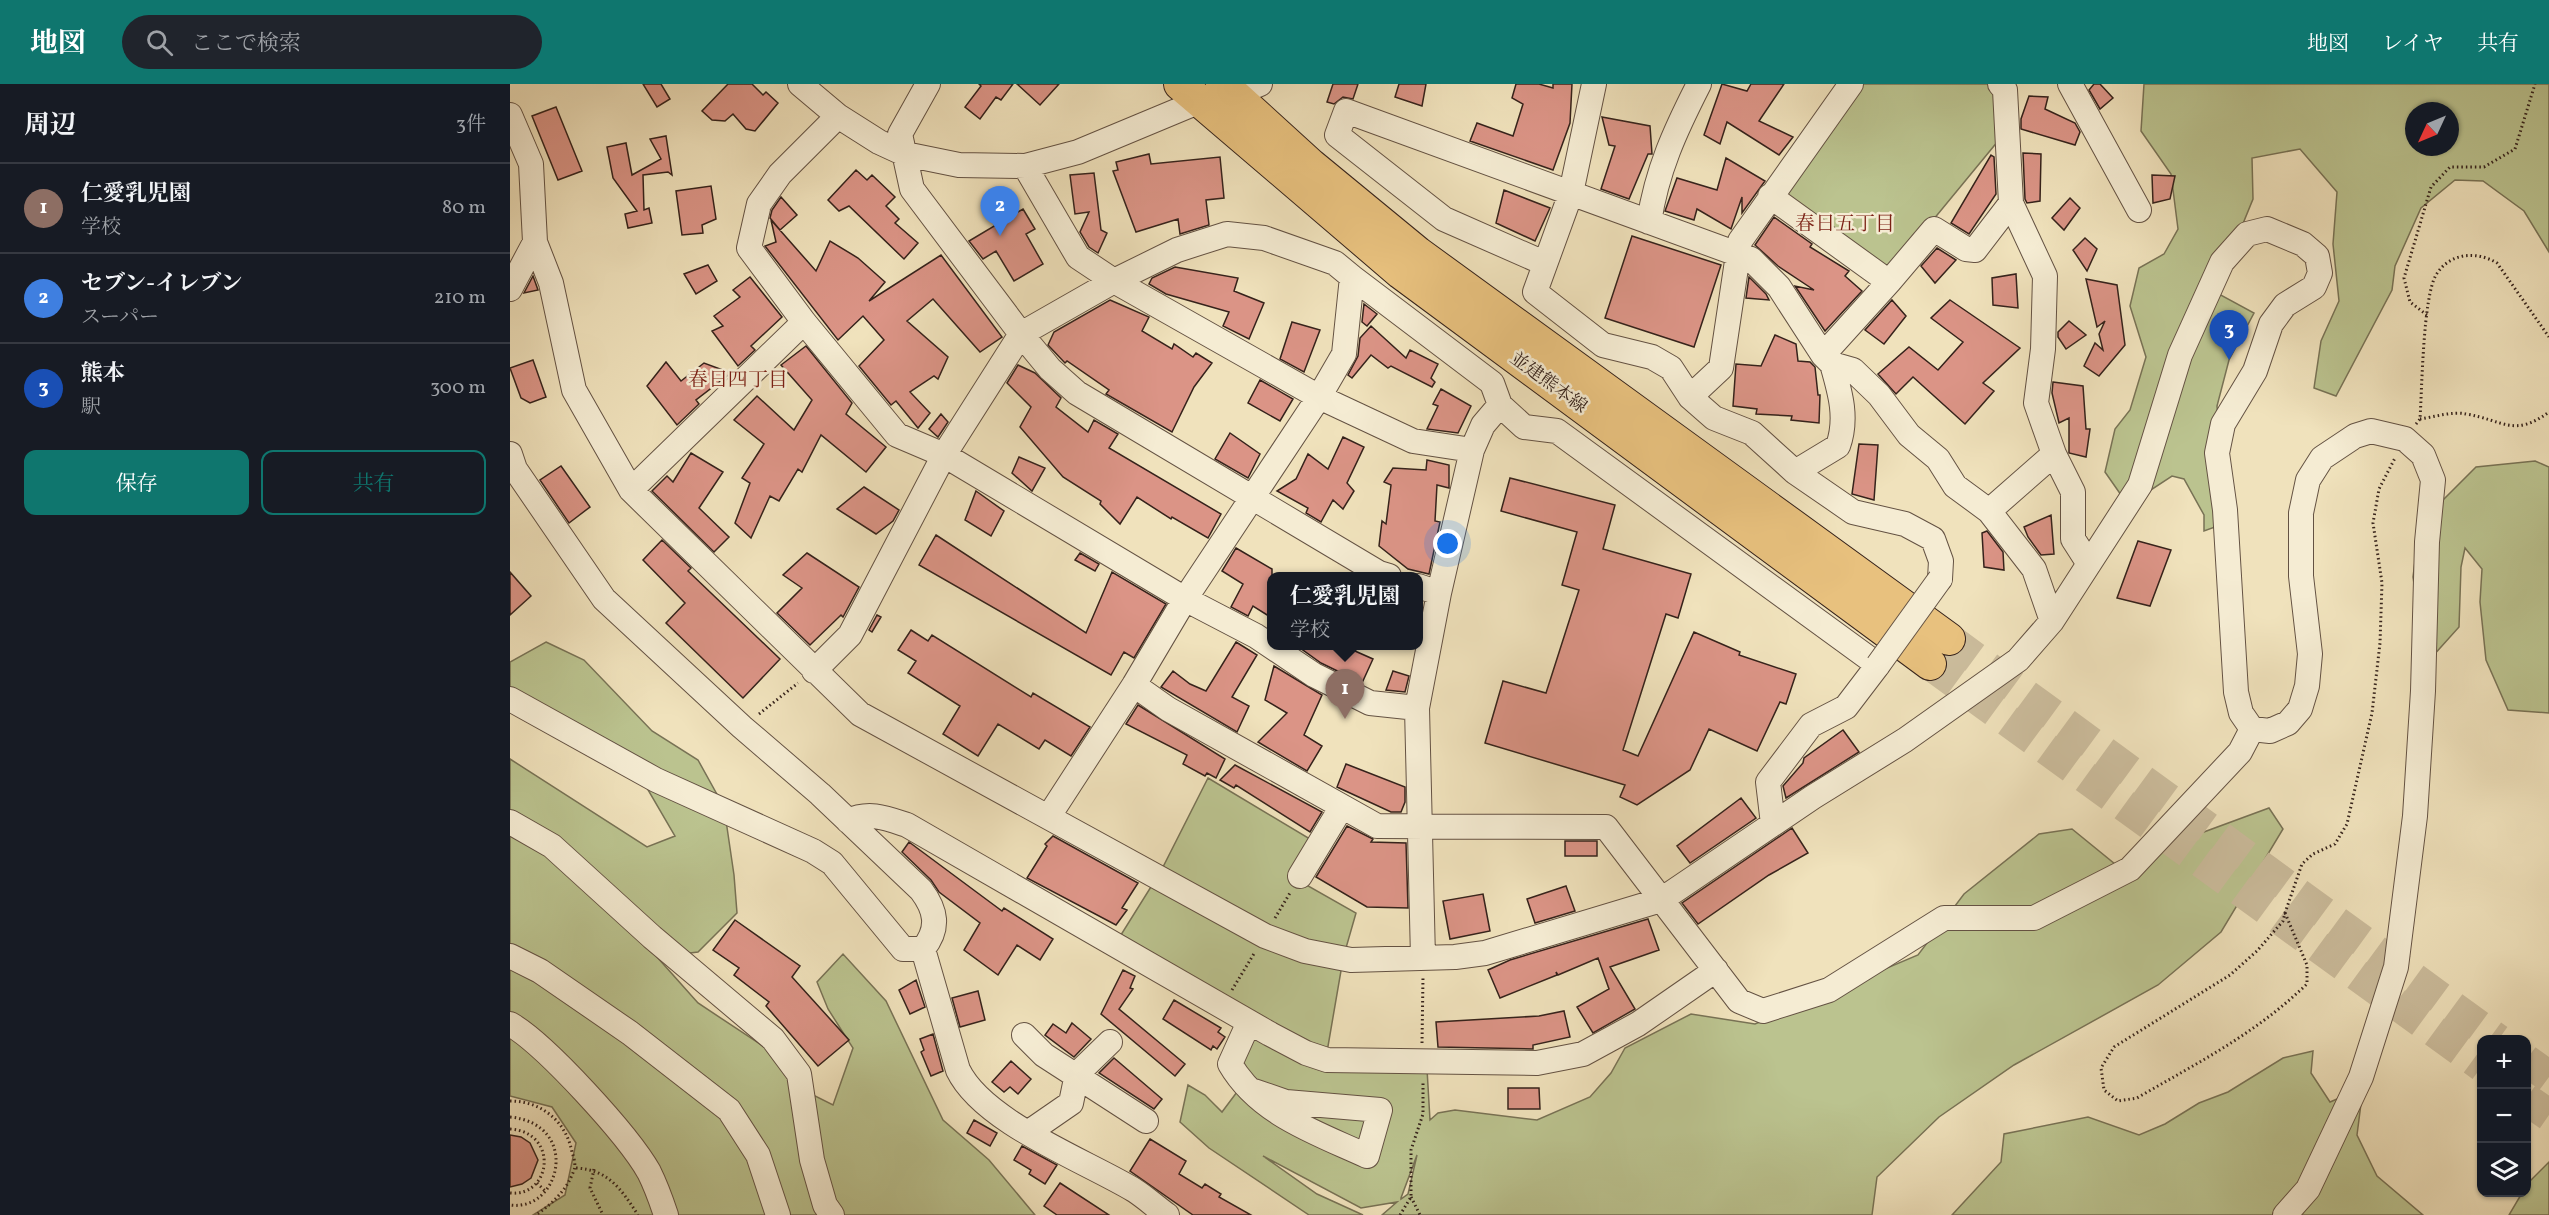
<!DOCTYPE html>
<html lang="ja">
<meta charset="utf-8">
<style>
body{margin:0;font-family:Vollkorn,"Noto Serif JP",serif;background:#20242c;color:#f1f3f6}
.controls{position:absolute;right:18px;bottom:18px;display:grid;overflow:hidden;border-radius:12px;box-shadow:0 2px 4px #0004}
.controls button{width:54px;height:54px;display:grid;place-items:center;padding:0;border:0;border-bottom:2px solid #363941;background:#171b24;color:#f1f3f6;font:30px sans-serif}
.compass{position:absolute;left:1895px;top:18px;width:54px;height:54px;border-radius:50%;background:#171b24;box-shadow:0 2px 4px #0004;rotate:226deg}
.you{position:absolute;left:938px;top:460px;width:21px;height:21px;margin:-15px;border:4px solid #fff;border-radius:50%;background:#1a73e8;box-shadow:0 0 0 9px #1a73e833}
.badge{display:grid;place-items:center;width:39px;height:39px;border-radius:50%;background:#0f766e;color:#fff;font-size:20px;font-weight:700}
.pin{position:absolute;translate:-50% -50px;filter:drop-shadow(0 2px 3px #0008)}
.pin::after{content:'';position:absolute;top:32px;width:21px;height:18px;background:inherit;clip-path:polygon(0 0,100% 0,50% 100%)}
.popup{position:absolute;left:757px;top:488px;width:156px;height:78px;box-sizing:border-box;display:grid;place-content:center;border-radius:12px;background:#171b24;filter:drop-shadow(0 2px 4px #0005);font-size:20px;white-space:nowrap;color:#9ea1a6}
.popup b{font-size:22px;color:#f1f3f6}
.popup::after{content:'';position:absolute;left:50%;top:100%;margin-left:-12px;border:12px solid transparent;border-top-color:#171b24}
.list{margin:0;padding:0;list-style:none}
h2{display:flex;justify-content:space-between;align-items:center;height:78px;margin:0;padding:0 24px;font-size:26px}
h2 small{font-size:20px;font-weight:400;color:#9ea1a6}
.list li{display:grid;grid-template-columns:39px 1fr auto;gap:18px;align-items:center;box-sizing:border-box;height:90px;padding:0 24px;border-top:2px solid #363941}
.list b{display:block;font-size:22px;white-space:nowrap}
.list p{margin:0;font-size:20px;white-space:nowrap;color:#9ea1a6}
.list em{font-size:20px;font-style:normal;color:#9ea1a6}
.actions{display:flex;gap:12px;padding:18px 24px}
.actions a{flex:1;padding:14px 0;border:2px solid #0f766e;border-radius:12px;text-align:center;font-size:21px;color:#0f766e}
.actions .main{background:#0f766e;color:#fff}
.icon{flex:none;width:33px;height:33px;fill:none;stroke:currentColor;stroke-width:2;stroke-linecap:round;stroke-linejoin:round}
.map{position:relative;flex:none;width:2039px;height:1131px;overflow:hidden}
header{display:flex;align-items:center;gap:36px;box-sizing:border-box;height:84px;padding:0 30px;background:#0f766e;color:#fff}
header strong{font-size:28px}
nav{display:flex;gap:33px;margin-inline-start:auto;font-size:21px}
.search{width:420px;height:54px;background:#20242c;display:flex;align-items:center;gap:15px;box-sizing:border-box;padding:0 21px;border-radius:33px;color:#9ea1a6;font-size:22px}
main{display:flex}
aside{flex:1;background:#171b24}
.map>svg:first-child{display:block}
.green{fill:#bbc38f;stroke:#787255;stroke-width:1.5;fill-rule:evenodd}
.building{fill:#db9486;stroke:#35221b;stroke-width:1.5}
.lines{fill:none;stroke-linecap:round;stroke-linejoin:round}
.major-tunnel{stroke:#cbbc9c;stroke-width:32;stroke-dasharray:32 16;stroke-linecap:butt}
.minor-casing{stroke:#645243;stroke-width:26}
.major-casing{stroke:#35221b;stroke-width:34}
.path{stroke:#35221b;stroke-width:3;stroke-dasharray:1.5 3;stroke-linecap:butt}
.minor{stroke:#f5ecd3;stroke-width:24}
.major{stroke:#e8c17e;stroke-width:32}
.minor-bridge-casing{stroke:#645243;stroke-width:26;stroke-linecap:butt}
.minor-bridge{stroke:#f5ecd3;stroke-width:24}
.labels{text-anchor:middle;stroke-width:5;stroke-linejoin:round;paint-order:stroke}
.street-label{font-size:18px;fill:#35221b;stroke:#f5ecd3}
.neighbourhood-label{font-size:20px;fill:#7a1f14;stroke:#f5ecd3}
</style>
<header>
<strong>地図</strong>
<div class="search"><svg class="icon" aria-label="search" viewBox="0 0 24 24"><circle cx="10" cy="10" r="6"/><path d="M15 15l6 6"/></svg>ここで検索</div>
<nav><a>地図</a><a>レイヤ</a><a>共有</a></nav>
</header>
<main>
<aside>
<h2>周辺<small>3件</small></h2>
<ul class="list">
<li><span class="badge" style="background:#8d6e63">1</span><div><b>仁愛乳児園</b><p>学校</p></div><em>80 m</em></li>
<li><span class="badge" style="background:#3f7fe0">2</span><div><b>セブン-イレブン</b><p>スーパー</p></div><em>210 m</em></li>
<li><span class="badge" style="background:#1a4fb4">3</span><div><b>熊本</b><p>駅</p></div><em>300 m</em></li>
</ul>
<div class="actions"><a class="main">保存</a><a>共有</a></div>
</aside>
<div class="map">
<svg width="2039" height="1131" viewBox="0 0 2039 1131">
<rect width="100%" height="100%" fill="#f0e2bc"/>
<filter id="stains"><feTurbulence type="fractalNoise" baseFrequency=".00333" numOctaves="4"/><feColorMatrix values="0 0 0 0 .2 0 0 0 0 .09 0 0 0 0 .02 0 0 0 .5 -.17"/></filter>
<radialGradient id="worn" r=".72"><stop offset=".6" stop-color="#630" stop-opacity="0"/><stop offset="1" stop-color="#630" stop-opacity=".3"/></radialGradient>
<path class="green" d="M1348 0H1483L1493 51 1381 187 1274 116Z
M1634 0H2039V168L2014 127 1973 97 1945 96 1911 124 1885 182 1882 206 1826 312 1804 304 1811 257 1829 217 1823 160 1827 108 1790 65 1742 74 1743 115 1705 208 1744 229 1719 276 1707 322 1716 439 1694 447V431L1674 395 1662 392 1618 421 1595 388 1605 345 1620 326 1636 273 1620 222 1629 184 1654 170 1668 145 1661 90 1631 47ZM1904 27H1940V63H1904Z
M2025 377 2039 383V629L1998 626 1976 576 1970 518 1972 485 1955 464 1951 483 1949 543 1922 573 1909 533 1903 493 1910 439 1966 383Z
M36 558 74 576 142 647 188 676 214 723 224 791 227 829 188 868 147 873 188 919 259 966 283 1001 323 1021 343 964 318 925 307 898 333 870 376 917 433 1036 479 1076 525 1131H23L55 1111 66 1059 42 1023 0 1012V675L137 763 165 752 137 704 0 608V578Z
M698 694 805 758 784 794 846 829 836 864 780 853 652 785Z
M1759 724 1773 745 1711 848 1648 901 1504 981 1429 1033 1367 1093 1362 1131H872L887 1118 851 1124 753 1072 807 1110 853 1131H799L699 1064 670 1038 678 1001 695 1011 712 1028 730 1004 726 937 804 981 917 985 920 1036 928 1029 945 1026 1027 1036 1080 1013 1101 989 1115 964 1181 930 1245 940 1408 871 1454 810 1529 750 1562 745 1621 793 1664 759ZM907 1071 898 1110 891 1115V1114Z
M644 798 832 881 817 968 609 854Z
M1803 967 1801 989 1820 1018 1853 1004 1847 1051 1867 1092 1913 1131H1442L1491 1078 1494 1050 1578 1033 1629 1051 1655 1040 1689 1019 1718 1008 1773 974Z
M2039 1078V1131H1999L2012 1109 2016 1108 2017 1100Z"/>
<path class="building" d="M133 0H151L160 15 147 23Z
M218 0H242L253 11 256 8 268 19 245 47 236 45 223 30 215 37 202 36 192 27Z
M469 0H503L491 16 486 13 470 35 455 23 471 2Z
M507 0H549L530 21Z
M823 0H848L843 15 833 13 824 20 817 18Z
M889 0H916L912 22 885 13Z
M1006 0H1029L1043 4V0H1062L1060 39 1043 86 960 57 967 39 1003 52 1013 20 1002 14Z
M1212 0 1237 7 1241 0H1274L1249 37 1283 53 1269 71 1217 38 1210 60 1194 51Z
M1584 0H1590L1603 14 1590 25 1579 6Z
M1519 12 1538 13 1535 25 1565 39 1570 48 1565 61 1511 45V35Z
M46 23 72 87 48 96 22 32Z
M1092 33 1140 42 1142 70H1138L1119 115 1091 105 1105 62 1099 61Z
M156 52 162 91 158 88 133 91 134 126 139 124 142 139 118 144 115 130 127 127 103 94 97 63 116 59 122 91 151 75 140 55Z
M1513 69 1531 70 1530 117 1517 119 1515 115Z
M639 70 641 80 710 73 714 114 696 116 699 141 670 150 668 135 626 148 603 87 608 86 606 78Z
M1481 71 1484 73 1486 110 1459 150 1441 139Z
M1216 74 1255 97 1232 129V113L1221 145 1187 125 1184 136 1155 127 1167 94 1207 106Z
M346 86 357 96 362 91 385 113 376 122 389 135 385 139 408 159 394 175 339 122 329 127 318 116Z
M584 89 591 146 597 149 588 169 579 163 570 148 579 128 565 130 560 91Z
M1642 91 1665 92 1660 115 1643 119Z
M201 102 206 135 192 141 193 149 172 151 166 107Z
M994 106 1040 124 1025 157 986 139Z
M271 113 287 131 270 146 260 134 262 126Z
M1560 114 1570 124 1554 146 1542 134Z
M513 125 525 145 516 150 533 180 504 197 486 167 473 175 459 157Z
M1264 133 1302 160 1300 163 1339 187 1335 192 1352 207 1315 247 1285 202 1304 206 1268 182 1245 161Z
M261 136 306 187 320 157 348 174 375 198 359 217 431 171 492 253 470 268 423 215 397 237 438 273 428 295 424 292 400 308 420 329 408 344 386 317 381 321 349 282 374 256 353 232 328 256 255 162 266 158Z
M1122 152 1211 181 1184 263 1095 234Z
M1575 154 1587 165 1577 187 1563 166Z
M1427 164 1446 176 1425 199 1411 182Z
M198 181 207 197 186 210 174 190Z
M665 183 728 194 724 207 754 219 739 255 713 242 719 228 656 210 639 200 642 194Z
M1506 190 1508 224 1483 221 1482 194Z
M23 192 28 206 14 209Z
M240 193 272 233 241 262 245 266 228 282 202 247 213 242 204 232 230 213 223 206Z
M1239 193 1256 210 1259 216 1236 214Z
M1576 195 1607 201 1615 261 1589 292 1574 282 1585 259 1593 266 1589 250 1595 237 1587 243Z
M600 216 639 233 632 247 662 265 664 260 683 273 686 269 702 279 684 303 662 348 596 310 599 306 557 277 555 279 538 261 544 248Z
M1382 216 1396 232 1374 260 1355 246Z
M1440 216 1510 264 1473 299 1484 307 1455 340 1403 293 1386 310 1368 290 1399 263 1428 286 1453 258 1421 234Z
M854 220 867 230 857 242 852 238Z
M1559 237 1576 251 1556 265 1548 253V248Z
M782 238 810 246 794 288 770 275Z
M861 242 896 274 900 266 928 280 921 294 925 298 922 303 881 282 878 284 861 271 842 294 838 291 848 272 850 254Z
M1265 251 1286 260 1288 277 1300 278 1305 283 1308 311H1310L1309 339 1281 336 1282 332 1246 330 1247 325 1223 322 1226 280 1251 282Z
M296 262 342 319 336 330 376 363 356 388 311 351 292 388 288 385 269 417 260 412 241 454 225 439 240 399 232 394 254 360 224 336 247 312 284 346 302 316 271 281Z
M23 276 36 313 20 319 11 314 0 284Z
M156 278 171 297 194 279 221 289 186 316 189 320 167 341 137 302Z
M508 281 525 289 551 314 546 323 578 348 584 336 608 350 599 364 711 430 698 454 662 433 661 435 627 413 610 440 590 420 591 417 553 393 510 343 521 323 497 299Z
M750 296 783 315 770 337 738 319Z
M1543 298 1573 302 1576 345H1580L1576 373 1559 369V334L1549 339 1542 309Z
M931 305 961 322 948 349 917 345 928 322 923 320Z
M431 330 438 338 428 353 419 345Z
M720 349 750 370 738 394 705 375Z
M833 353 854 363 837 399 844 407 833 425 823 416 811 438 796 429 798 424 767 407 786 395 798 370 818 385Z
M1349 360 1368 361 1364 416 1342 410Z
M181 369 213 388 189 424 219 453 204 468 142 407 157 392 163 398Z
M509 373 535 384 522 407 502 389Z
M917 376 939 381V404L927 401 925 437 930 438 919 490 898 485 869 462 872 437 876 440 881 401 874 398 883 384 916 386Z
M51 382 80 423 59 439 30 396Z
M1000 394 1105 421 1093 465 1181 490 1168 534 1156 530 1113 666 1128 672 1184 548 1230 568 1229 571 1286 590 1276 620 1270 618 1247 667 1199 645 1180 686 1127 721 1110 713 1115 701 975 659 993 597 1036 609 1069 506 1052 501 1067 448 991 427Z
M354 403 389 426 383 437 366 450 327 425Z
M466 407 494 427 481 452 455 436Z
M1541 431 1544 470 1531 471 1518 453 1514 443Z
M1477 447 1493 468 1494 486 1474 483 1472 449Z
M426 451 576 549 602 488 656 520 624 574 614 568 601 591 409 481Z
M152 456 181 484 178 487 270 575 233 614 156 539 175 519 133 476Z
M1628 457 1661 466 1640 522 1607 514Z
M726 464 762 485V534L743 522 738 532 721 523 733 500 712 487Z
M297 469 349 503 333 533 331 531 300 561 267 529 292 504 273 491Z
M570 469 589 480 585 487 565 476Z
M0 488 21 512 0 531Z
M367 531 371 533 362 548 359 546Z
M401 546 418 557 422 551 521 613 523 609 580 643 561 672 535 656 529 665 488 640 468 672 433 650 450 622 398 589 406 577 388 566Z
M726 558 747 571 722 613 739 622 727 648 651 603 663 587 680 600 696 607Z
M786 561 847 562 845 567 863 575 852 599 811 579Z
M764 582 812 611 794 651 812 662 797 687 748 658 777 629 755 616Z
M883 587 899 592 895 608 876 606Z
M628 621 715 675 706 694 697 689 695 692 673 680 677 671 616 640Z
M1333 646 1349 668 1276 714 1273 702 1293 679 1294 674Z
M836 680 895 703V718L891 728H881L827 703Z
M725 681 812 728 800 748 726 701 724 704 710 696Z
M1231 714 1246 734 1180 779 1167 762Z
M837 742 863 755 861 758 896 759 898 824 857 823 806 793Z
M1282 744 1298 769 1259 791 1188 840 1172 819Z
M543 752 628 799 612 824 617 826 606 841 517 794 537 762 535 760Z
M1055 757H1087V772H1055Z
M399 758 492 827 494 824 543 855 530 876 507 861 488 891 454 866 470 839 429 808 421 796 392 768Z
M1056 802 1065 827 1025 839 1017 815Z
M973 810 980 847 940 855 933 817Z
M1138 835 1149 866 1100 883 1125 925 1083 949 1067 923 1099 905 1088 874 1048 891 1046 888 1047 891 990 914 978 886 1000 876Z
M225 836 290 882 282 893 339 956 308 982 256 922 259 918 224 891 229 884 203 866Z
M613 886 625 892 620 904 623 905 609 925 675 980 665 992 591 930Z
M406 896 415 923 400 930 389 906Z
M468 907 475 936 450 943 442 914Z
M664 916 711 944 708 948 715 953 707 965 703 962 701 966 653 935Z
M1054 927 1060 953 1023 961V965L928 963 926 938 1029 932Z
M562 939 581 955 564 973 535 951 543 940 556 949Z
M423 950 433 987 421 992 411 968 414 966 410 955Z
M604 974 652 1015 644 1025 589 989Z
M501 977 521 995 508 1010 500 1003 494 1008 482 998Z
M998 1004H1029L1030 1025H998Z
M464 1036 487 1049 480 1062 457 1049Z
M0 1051 11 1053 20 1059 28 1076 21 1094 12 1100 0 1103Z
M640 1055 676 1077 669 1090 692 1104 695 1100 711 1110 709 1113 741 1131H683L620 1087Z
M512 1062 547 1081 535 1100 519 1090 521 1086 504 1076Z
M550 1099 599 1131H547L534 1122Z"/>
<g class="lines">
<path class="major-tunnel" d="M1439 555 1988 956
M1420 580 1972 982
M2016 976 2039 993
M2016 1015 2039 1031"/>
<defs>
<path id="minor" d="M290 0 328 32 369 58 395 70 449 81 515 82 568 68 688 18 724 11 750 0
M418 0 390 50 402 105 511 250 540 285 567 309 869 489 879 492
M1084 0 1061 109 1025 208 1093 261 1142 273 1161 284 1180 313 1204 334 1242 349 1285 388
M1560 0 1629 126
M0 31 21 80 25 158 41 199 64 306 121 406 350 630 755 852 795 867 841 876 945 873 975 869 1151 816 1303 713 1395 656 1508 576 1542 537 1630 401 1670 271 1712 178 1737 150 1757 145 1793 160 1807 172 1810 189 1804 203 1775 221 1761 240 1745 287 1713 340 1707 369 1715 426 1726 608 1731 629 1742 645 1760 647 1778 639 1790 625 1797 602 1800 570 1791 492V429L1798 396 1812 374 1845 352 1861 347 1895 355 1913 371 1923 396 1917 458 1913 607 1905 732 1886 883 1851 993 1798 1105 1775 1131
M328 32 270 90 249 120 239 164 294 238 387 351 434 371 675 515 746 552 804 591 860 619 907 624
M515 82 568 173 604 197 809 313 903 357 962 366
M1260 112 1379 198 1313 271
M1501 119 1535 192 1533 265 1526 319 1544 370 1563 408V455L1579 480
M1139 138C1147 86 1165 47 1189 0
M1034 179 934 135 827 51 836 27 1241 175 1269 203 1313 271 1322 280 1343 286 1369 311 1399 351 1428 375 1445 402 1479 427 1524 485 1542 537
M1379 198 1424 145 1456 165 1465 166 1501 119 1495 6 1490 0
M0 205 25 158
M1322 280C1330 308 1338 334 1328 362L1285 388 1343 428 1395 440 1423 455 1431 477 1430 495
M1180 313 1211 284 1230 157 1341 0
M0 370 5 385 94 515 232 643 310 710 411 806C426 826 430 844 413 865H393L322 779 303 767 146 696 0 615
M121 406 294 238
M1479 427 1544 370
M908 502 929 509
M304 587 340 551 434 371 511 250 604 197 667 166 717 150 754 154 825 179 842 193
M624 601 658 625 867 742 1096 743 1229 917 1253 927 1319 906 1434 834H1524L1620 785 1730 668 1742 645
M539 732 624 601 675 515 809 313 834 270 842 193 982 299 990 321 1014 343 1047 347 1368 581 1336 623 1301 641 1258 698 1263 740
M338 737C359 727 376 734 397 741L760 950 796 969 817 976 1027 979 1073 970 1128 940 1206 886
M0 738 42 762 142 853 263 955 289 990 302 1076 315 1121 322 1131
M790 792 831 724
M413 865 448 986C473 1038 574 1076 624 1106 635 1113 646 1123 657 1131
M0 872 30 887 120 949 219 1026 248 1071 268 1131
M913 874 907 624 929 509 962 366 973 341 990 321
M739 938 720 980C749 1030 807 1049 857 1072L870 1026 776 1018 744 1007
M0 940C35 960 118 1051 139 1088 146 1102 151 1116 156 1131
M514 951 534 971 636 1037
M519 1048 561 1019 567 990 600 958"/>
<path id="major" d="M670 0 891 189 1420 580
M712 0 801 81 908 169 1439 555"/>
</defs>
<use href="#minor" class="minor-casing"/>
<use href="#major" class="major-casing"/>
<path class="path" d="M1917 231 1900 218 1894 194 1921 103 1940 83H1974L2005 65 2025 0
M1910 335C1924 333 1943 327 1956 330 1993 336 2004 354 2039 328
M1906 340 1910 335C1912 305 1913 213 1926 191 1940 168 1967 167 1987 179L2039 253
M249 630 288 599
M1775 829 1797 881V900C1745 950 1689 978 1627 1014L1608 1017 1594 1006 1591 984 1604 963 1720 891 1747 867 1773 837 1775 829 1792 780 1803 770 1825 760 1837 740 1862 629 1870 559 1872 499 1863 439 1869 405 1885 374
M765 834 780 809
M722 906 745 868
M912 959 913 893
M0 1017C31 1017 56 1037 62 1068 64 1074 66 1081 64 1086 57 1106 43 1119 26 1131
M0 1033C71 1040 51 1128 0 1121
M0 1045C49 1048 42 1113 0 1109
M66 1084C99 1086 111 1105 128 1131
M84 1085 80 1104 93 1131
M27 1099 35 1107
M901 1113 910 1131
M890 1131 901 1113V1066L913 1030V998"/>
<use href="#minor" class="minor"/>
<use href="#major" class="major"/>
<defs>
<path id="minor-bridge" d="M1368 581 1430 495"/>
</defs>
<use href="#minor-bridge" class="minor-bridge-casing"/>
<use href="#minor-bridge" class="minor-bridge"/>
</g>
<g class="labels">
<g class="street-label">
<text transform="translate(1039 298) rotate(36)" y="6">並建熊本線</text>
</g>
<g class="neighbourhood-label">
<text x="1335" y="146">春日五丁目</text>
<text x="228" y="302">春日四丁目</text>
</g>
</g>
<rect width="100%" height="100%" filter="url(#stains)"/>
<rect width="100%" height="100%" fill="url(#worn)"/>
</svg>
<div class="controls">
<button>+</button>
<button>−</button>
<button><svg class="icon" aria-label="layers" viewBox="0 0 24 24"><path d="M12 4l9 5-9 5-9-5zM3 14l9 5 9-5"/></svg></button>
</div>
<svg class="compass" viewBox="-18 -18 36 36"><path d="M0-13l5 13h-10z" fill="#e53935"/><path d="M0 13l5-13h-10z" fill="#9ea1a6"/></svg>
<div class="you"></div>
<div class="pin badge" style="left:835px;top:635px;background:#8d6e63">1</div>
<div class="popup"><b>仁愛乳児園</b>学校</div>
<div class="pin badge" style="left:490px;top:152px;background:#3f7fe0">2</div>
<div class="pin badge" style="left:1719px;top:276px;background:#1a4fb4">3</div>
</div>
</main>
